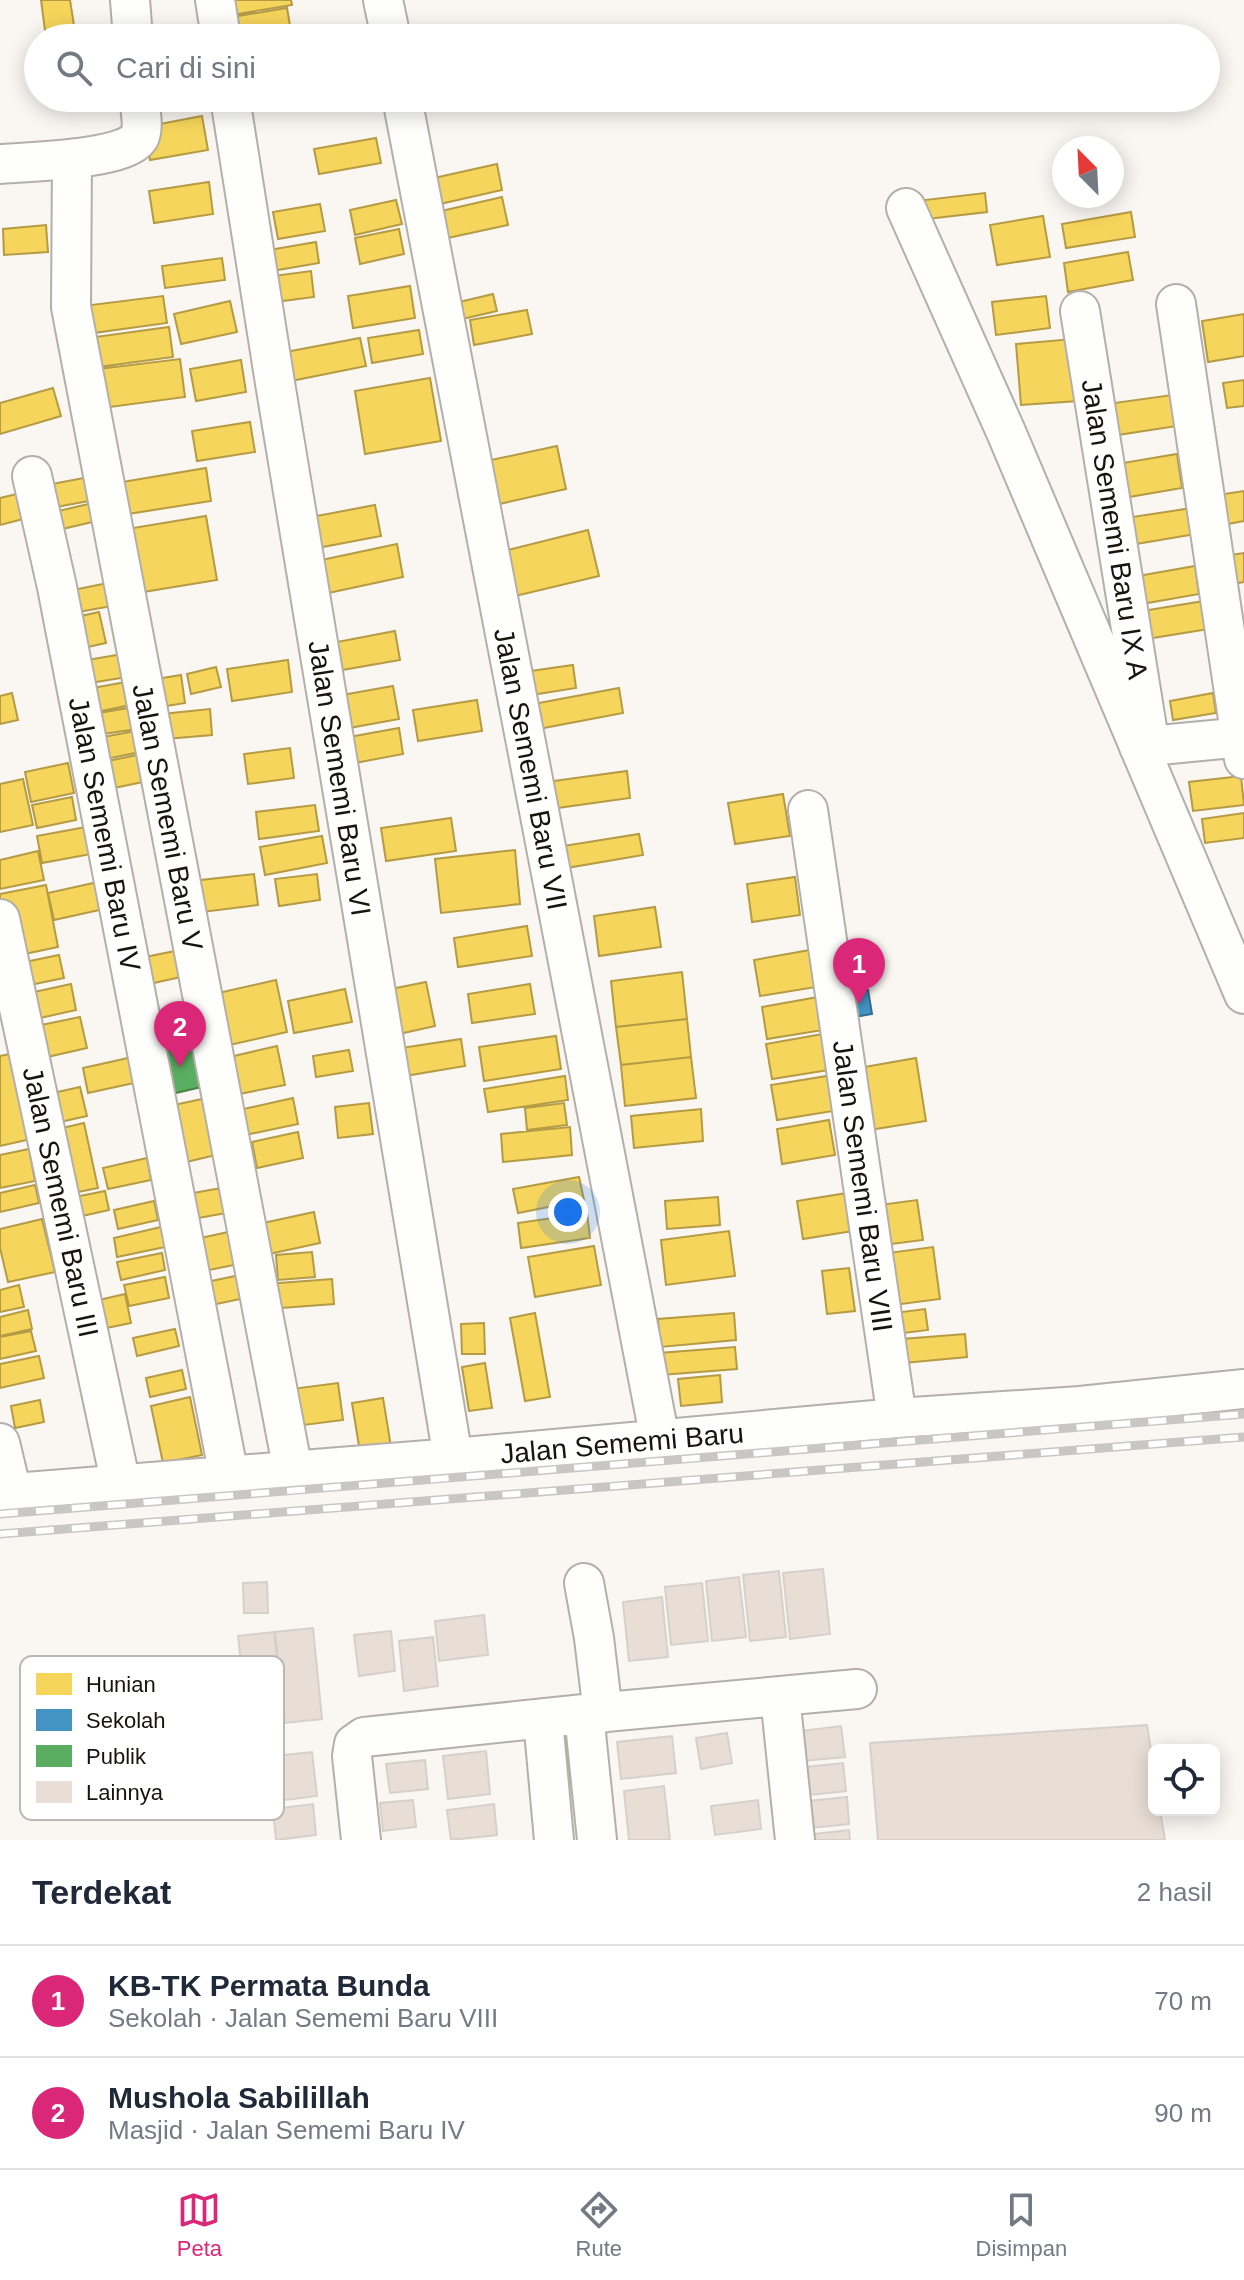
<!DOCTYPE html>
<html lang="id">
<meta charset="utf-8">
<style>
body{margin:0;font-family:Helvetica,sans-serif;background:#f2f2f3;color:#1f2937}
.controls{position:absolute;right:24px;bottom:24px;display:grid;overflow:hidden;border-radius:12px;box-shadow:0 4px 20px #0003}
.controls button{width:72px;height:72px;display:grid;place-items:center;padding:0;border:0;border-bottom:2px solid #e0e1e3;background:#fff;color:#1f2937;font:40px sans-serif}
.compass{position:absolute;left:1052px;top:136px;width:72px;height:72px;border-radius:50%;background:#fff;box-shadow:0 4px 20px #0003;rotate:336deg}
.you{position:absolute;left:568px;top:1212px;width:28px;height:28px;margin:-20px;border:6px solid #fff;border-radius:50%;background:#1a73e8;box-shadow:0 0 0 12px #1a73e833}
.badge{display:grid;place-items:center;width:52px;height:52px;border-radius:50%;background:#db2777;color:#fff;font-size:26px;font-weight:700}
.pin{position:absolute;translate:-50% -66px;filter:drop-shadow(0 2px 4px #0008)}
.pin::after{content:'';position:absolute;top:42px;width:28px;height:24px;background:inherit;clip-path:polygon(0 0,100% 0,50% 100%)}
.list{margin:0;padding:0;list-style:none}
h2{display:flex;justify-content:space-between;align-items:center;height:104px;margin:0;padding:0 32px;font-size:34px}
h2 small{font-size:26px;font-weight:400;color:#747a83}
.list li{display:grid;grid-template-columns:52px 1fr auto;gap:24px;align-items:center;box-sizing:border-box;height:112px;padding:0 32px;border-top:2px solid #e0e1e3}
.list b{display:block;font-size:30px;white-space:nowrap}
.list p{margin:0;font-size:26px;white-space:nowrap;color:#747a83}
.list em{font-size:26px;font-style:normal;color:#747a83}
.icon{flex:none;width:44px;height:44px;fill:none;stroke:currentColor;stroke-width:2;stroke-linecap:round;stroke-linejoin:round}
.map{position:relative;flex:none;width:1244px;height:1840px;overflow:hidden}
.search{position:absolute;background:#fff;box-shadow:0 4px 20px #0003;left:24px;right:24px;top:24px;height:88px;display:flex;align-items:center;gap:20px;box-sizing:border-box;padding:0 28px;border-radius:44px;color:#747a83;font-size:30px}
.sheet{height:328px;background:#fff}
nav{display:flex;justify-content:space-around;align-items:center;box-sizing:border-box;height:112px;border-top:2px solid #e0e1e3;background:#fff;font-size:22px;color:#747a83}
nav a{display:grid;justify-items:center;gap:4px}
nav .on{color:#db2777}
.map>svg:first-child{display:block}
.homes{fill:#f6d55c;stroke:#b49b44;stroke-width:2}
.schools{fill:#4393c3;stroke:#366d8c;stroke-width:2}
.public{fill:#5aae61;stroke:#468047;stroke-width:2}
.building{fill:#e9ded6;stroke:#d6d0cb;stroke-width:2}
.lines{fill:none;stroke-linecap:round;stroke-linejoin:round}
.street-casing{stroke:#b4afa9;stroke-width:42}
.street{stroke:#fefefd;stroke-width:38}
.rail-casing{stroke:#c9c7c6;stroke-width:9}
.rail{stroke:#fff;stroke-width:6;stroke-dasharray:18;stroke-linecap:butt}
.labels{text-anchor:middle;stroke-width:8;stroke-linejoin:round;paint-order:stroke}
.street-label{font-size:28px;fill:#19140b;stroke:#fff}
.key{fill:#fff;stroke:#bab8b6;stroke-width:2}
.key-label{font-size:22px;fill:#19140b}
</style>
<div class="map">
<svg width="1244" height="1840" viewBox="0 0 1244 1840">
<rect width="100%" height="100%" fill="#faf6f2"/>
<path class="homes" d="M41 0H70L76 38H46Z
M230 0H291L292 5 232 15Z
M287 8 292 37 223 38 220 19Z
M198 33V38H143V36Z
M202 116 208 150 150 160 144 127Z
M376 138 381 163 319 174 314 149Z
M497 164 502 190 431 206 425 180Z
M209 182 213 214 154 223 149 191Z
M985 193 987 212 919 220 916 201Z
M502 197 508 225 443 239 437 212Z
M396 200 402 224 355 235 350 210Z
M320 204 325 231 278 239 273 212Z
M1131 212 1135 237 1066 248 1062 224Z
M1043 216 1050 257 997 265 990 225Z
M46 225 48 252 4 255 3 229Z
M399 229 404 254 360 264 355 238Z
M316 242 319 263 272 271 269 250Z
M1128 252 1133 280 1068 292 1064 263Z
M222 258 225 280 165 288 162 266Z
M311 271 314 297 275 302 273 276Z
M410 286 415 318 353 328 348 296Z
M493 294 497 311 458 320 455 303Z
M163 296 167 323 86 334 83 306Z
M1046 296 1050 328 996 335 992 302Z
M230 301 237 332 181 344 174 314Z
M527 310 532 334 474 345 470 320Z
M1244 314V356L1208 362 1202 321Z
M169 327 173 357 91 368 88 338Z
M419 330 423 354 372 363 368 338Z
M360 338 366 366 281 383 275 354Z
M1073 339 1078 401 1021 405 1016 344Z
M180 359 185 397 103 408 98 369Z
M241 360 246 392 196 401 190 369Z
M430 378 441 441 365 454 355 391Z
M1244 380V406L1227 408 1223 383Z
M53 388 61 416 0 434V403Z
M1172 395 1177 426 1111 436 1107 404Z
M250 422 255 452 197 461 192 431Z
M557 446 566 489 486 507 477 463Z
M1177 454 1182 488 1129 497 1123 463Z
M206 468 211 501 115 516 110 484Z
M89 477 94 500 51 508 47 485Z
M1244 491V521L1223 525 1218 495Z
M25 492 31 517 0 525V498Z
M97 502 101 520 58 530 54 512Z
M375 505 381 536 312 549 306 518Z
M1192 508 1196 534 1124 546 1119 519Z
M206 516 217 580 131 594 121 530Z
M588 530 599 576 503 599 492 554Z
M397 544 403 577 319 595 312 562Z
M1244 553V582L1229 585 1224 556Z
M1195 566 1199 594 1136 605 1132 577Z
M108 583 112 606 67 614 63 592Z
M1204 601 1209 629 1140 640 1136 612Z
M99 612 106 643 74 650 67 619Z
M395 631 400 660 342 670 337 642Z
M123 654 127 677 84 684 81 661Z
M288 660 292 692 232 701 227 669Z
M573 665 576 688 519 697 516 673Z
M216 667 221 687 191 694 187 674Z
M181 675 185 703 148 709 144 681Z
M126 682 131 705 91 713 87 689Z
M393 686 399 719 349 728 342 695Z
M619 688 623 713 533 730 528 705Z
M12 693 18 720 0 724V696Z
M1213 693 1216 713 1173 720 1170 701Z
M477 700 482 731 418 741 413 710Z
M134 707 137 729 96 735 93 714Z
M210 709 212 735 154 740 152 715Z
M399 728 403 754 355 763 349 737Z
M141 730 145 751 96 761 92 739Z
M290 748 294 778 248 784 244 754Z
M142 754 148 781 109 789 103 762Z
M68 763 74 793 31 802 25 772Z
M627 771 630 798 550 809 546 782Z
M1241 776 1244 805 1193 811 1189 782Z
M23 779 33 825 0 832V784Z
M783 794 790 836 735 844 728 803Z
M72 797 76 820 37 828 32 805Z
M315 805 319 831 259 839 256 812Z
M1244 813V838L1205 843 1202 819Z
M451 818 456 851 386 861 381 828Z
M86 827 91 854 42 863 37 836Z
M639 834 643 855 561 869 557 847Z
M322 836 327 863 265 875 260 847Z
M515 850 520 904 441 913 435 859Z
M38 851 44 880 0 889V860Z
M254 874 258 905 195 913 192 881Z
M317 874 320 900 279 906 275 879Z
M795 877 800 915 752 922 747 884Z
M98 882 104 909 54 920 48 893Z
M46 885 58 947 10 957 0 905V894Z
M655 907 661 947 599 956 594 916Z
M527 926 532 956 458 967 454 938Z
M810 950 816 987 760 996 754 960Z
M175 951 181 977 140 986 135 959Z
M59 955 64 978 20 987 15 964Z
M682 972 687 1019 616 1027 611 981Z
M276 980 287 1032 216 1048 205 996Z
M426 982 435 1026 390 1036 381 991Z
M71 984 76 1010 31 1020 25 994Z
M530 984 535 1014 472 1023 468 994Z
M345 989 352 1022 294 1033 288 1001Z
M818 997 823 1030 767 1039 762 1007Z
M193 1008 198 1035 157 1044 151 1017Z
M80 1017 87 1048 43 1058 36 1026Z
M687 1019 691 1057 621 1065 616 1027Z
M823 1034 829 1070 772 1079 766 1044Z
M556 1036 561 1069 484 1081 479 1047Z
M461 1039 465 1066 405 1076 401 1048Z
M277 1046 285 1085 229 1096 221 1059Z
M349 1050 353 1071 316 1077 313 1056Z
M10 1054 31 1139 0 1146V1056Z
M691 1057 696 1098 625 1106 621 1065Z
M128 1058 134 1083 88 1093 83 1068Z
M916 1058 926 1121 863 1131 853 1069Z
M565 1076 568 1100 488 1112 484 1089Z
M827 1076 833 1111 777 1120 771 1085Z
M80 1087 87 1116 51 1124 44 1095Z
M207 1098 220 1154 182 1163 169 1106Z
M293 1098 298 1124 236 1137 230 1112Z
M369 1103 373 1134 338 1138 335 1107Z
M564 1103 567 1125 527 1130 525 1108Z
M701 1109 703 1141 634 1148 631 1116Z
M829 1120 835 1155 782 1164 777 1129Z
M84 1123 98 1188 63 1195 49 1131Z
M570 1127 572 1155 503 1162 501 1134Z
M298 1132 303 1158 257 1168 252 1142Z
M29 1149 35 1181 0 1188V1155Z
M147 1158 151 1180 108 1189 103 1168Z
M579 1177 584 1200 518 1213 513 1189Z
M35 1185 39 1203 0 1212V1193Z
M227 1187 232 1212 187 1220 182 1195Z
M105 1191 109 1210 69 1219 65 1199Z
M847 1193 853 1231 803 1239 797 1201Z
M718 1197 720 1225 667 1229 665 1201Z
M917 1200 923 1240 876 1246 872 1206Z
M154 1201 158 1220 118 1229 114 1210Z
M314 1212 320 1243 269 1254 263 1223Z
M587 1213 590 1238 521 1248 518 1223Z
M42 1219 55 1272 8 1282 0 1248V1229Z
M161 1227 165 1247 117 1257 114 1238Z
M233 1231 239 1264 199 1272 191 1240Z
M729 1231 735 1276 666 1285 661 1240Z
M594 1246 601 1285 535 1297 528 1257Z
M933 1247 940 1299 894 1305 888 1253Z
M312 1252 315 1277 278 1280 276 1255Z
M162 1253 165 1270 121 1280 117 1262Z
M849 1268 855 1311 827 1314 822 1271Z
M240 1275 245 1298 202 1307 197 1284Z
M165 1277 169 1298 129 1306 124 1285Z
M332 1279 334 1304 268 1309 266 1284Z
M19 1285 24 1307 0 1312V1290Z
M125 1294 131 1323 92 1331 86 1303Z
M925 1309 928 1330 888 1335 886 1314Z
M28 1310 32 1329 0 1336V1317Z
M535 1313 550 1397 525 1401 510 1318Z
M734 1313 736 1340 660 1347 658 1319Z
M484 1323 485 1354H462L461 1324Z
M175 1329 179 1346 137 1356 133 1338Z
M31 1331 36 1351 0 1359V1337Z
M965 1334 967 1357 904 1363 902 1339Z
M735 1347 737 1369 661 1375 659 1353Z
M39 1356 44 1378 0 1388V1364Z
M485 1363 492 1408 469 1411 462 1367Z
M182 1370 186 1389 150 1397 146 1378Z
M720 1375 722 1402 681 1406 678 1379Z
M338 1383 343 1420 296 1426 291 1389Z
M190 1397 202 1455 163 1463 151 1406Z
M383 1398 391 1447 360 1452 352 1403Z
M40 1400 44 1422 15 1428 11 1406Z"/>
<path class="schools" d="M868 990 872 1014 849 1018 845 993Z"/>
<path class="public" d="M197 1039 206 1086 163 1096 154 1048Z"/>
<path class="building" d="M823 1569 830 1634 790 1639 783 1573Z
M779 1571 786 1637 750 1641 743 1575Z
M739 1577 746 1637 712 1641 706 1581Z
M267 1582 268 1613H244L243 1583Z
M702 1583 708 1641 671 1645 665 1587Z
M662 1597 668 1657 629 1661 623 1602Z
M484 1615 488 1655 439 1661 435 1621Z
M313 1628 322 1719 285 1723 275 1632Z
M391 1631 395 1671 359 1676 354 1635Z
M274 1632 284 1725 248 1729 238 1636Z
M433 1637 438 1686 404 1691 399 1641Z
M1147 1725 1154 1769V1810H1160L1165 1840H878L870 1743Z
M841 1726 845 1757 803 1761 800 1731Z
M727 1733 732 1763 701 1769 696 1738Z
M672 1736 676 1773 621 1779 617 1742Z
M486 1751 490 1794 448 1799 443 1756Z
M312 1752 317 1796 261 1803 256 1758Z
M425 1760 428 1789 390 1793 386 1764Z
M843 1763 846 1791 810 1795 806 1767Z
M664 1786 670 1840H629L624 1791Z
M847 1797 849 1824 811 1828 808 1801Z
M413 1800 416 1827 383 1831 380 1803Z
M758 1800 761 1829 715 1835 711 1806Z
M313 1804 316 1835 276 1840 273 1809Z
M494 1804 497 1835 451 1840 447 1810Z
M849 1830 850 1840H806V1835Z"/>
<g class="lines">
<defs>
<path id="street" d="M130 0 133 38
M215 0 221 38
M383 0 391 38
M230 98 275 383 453 1458
M402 98 660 1440
M72 160 71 307 293 1471
M0 164C26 162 130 160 140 136 144 125 140 109 139 98
M906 208 1006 432 1244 994
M1176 304 1244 759
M1080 311 1147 728
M32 476 57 587 229 1476
M1139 747 1244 737
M808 810 897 1418
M0 919 121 1485
M0 1443 12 1493
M0 1494 453 1458 897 1418 1080 1406 1244 1389
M584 1583 594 1638 603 1713
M780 1696 795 1840
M584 1714 597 1840
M543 1719 554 1840
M361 1840 352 1756 354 1744 364 1737 584 1714 857 1689"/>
</defs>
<use href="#street" class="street-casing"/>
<use href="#street" class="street"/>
<defs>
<path id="rail" d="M0 1514 1244 1414
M0 1534 1244 1437"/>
</defs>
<use href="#rail" class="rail-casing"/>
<use href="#rail" class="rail"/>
</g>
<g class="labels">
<g class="street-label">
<text transform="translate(1115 529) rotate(81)" y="10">Jalan Sememi Baru IX A</text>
<text transform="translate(531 769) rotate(79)" y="10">Jalan Sememi Baru VII</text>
<text transform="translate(340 778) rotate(81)" y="10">Jalan Sememi Baru VI</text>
<text transform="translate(168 817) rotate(79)" y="10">Jalan Sememi Baru V</text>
<text transform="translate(105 834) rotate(79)" y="10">Jalan Sememi Baru IV</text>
<text transform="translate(863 1186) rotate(82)" y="10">Jalan Sememi Baru VIII</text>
<text transform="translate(61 1202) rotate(78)" y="10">Jalan Sememi Baru III</text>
<text transform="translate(622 1443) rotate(-5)" y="10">Jalan Sememi Baru</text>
</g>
</g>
<rect x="20" y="1656" width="264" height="164" rx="12" class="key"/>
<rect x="36" y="1673" width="36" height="22" fill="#f6d55c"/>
<rect x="36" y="1709" width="36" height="22" fill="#4393c3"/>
<rect x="36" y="1745" width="36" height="22" fill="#5aae61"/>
<rect x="36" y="1781" width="36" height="22" fill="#e9ded6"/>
<g class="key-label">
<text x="86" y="1692">Hunian</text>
<text x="86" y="1728">Sekolah</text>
<text x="86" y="1764">Publik</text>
<text x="86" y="1800">Lainnya</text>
</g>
</svg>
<div class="controls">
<button><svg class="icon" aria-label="locate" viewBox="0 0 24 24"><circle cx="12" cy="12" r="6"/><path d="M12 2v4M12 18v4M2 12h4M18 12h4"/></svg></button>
</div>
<svg class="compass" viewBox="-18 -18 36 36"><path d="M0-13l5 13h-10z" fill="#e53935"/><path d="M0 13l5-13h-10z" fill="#747a83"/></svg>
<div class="you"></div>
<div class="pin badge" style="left:859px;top:1004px">1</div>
<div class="pin badge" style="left:180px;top:1067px">2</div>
<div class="search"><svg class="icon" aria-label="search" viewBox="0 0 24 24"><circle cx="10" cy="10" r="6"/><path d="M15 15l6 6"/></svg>Cari di sini</div>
</div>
<section class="sheet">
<h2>Terdekat<small>2 hasil</small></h2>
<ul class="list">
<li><span class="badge">1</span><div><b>KB-TK Permata Bunda</b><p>Sekolah · Jalan Sememi Baru VIII</p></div><em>70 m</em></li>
<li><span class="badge">2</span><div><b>Mushola Sabilillah</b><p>Masjid · Jalan Sememi Baru IV</p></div><em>90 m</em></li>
</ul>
</section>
<nav>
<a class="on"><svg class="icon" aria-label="map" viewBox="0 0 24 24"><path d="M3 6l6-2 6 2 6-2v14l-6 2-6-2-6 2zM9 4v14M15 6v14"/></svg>Peta</a>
<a><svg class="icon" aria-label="directions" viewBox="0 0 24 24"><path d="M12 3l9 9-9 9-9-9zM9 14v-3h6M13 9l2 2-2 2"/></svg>Rute</a>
<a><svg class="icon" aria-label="saved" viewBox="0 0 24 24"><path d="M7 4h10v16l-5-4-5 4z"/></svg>Disimpan</a>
</nav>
